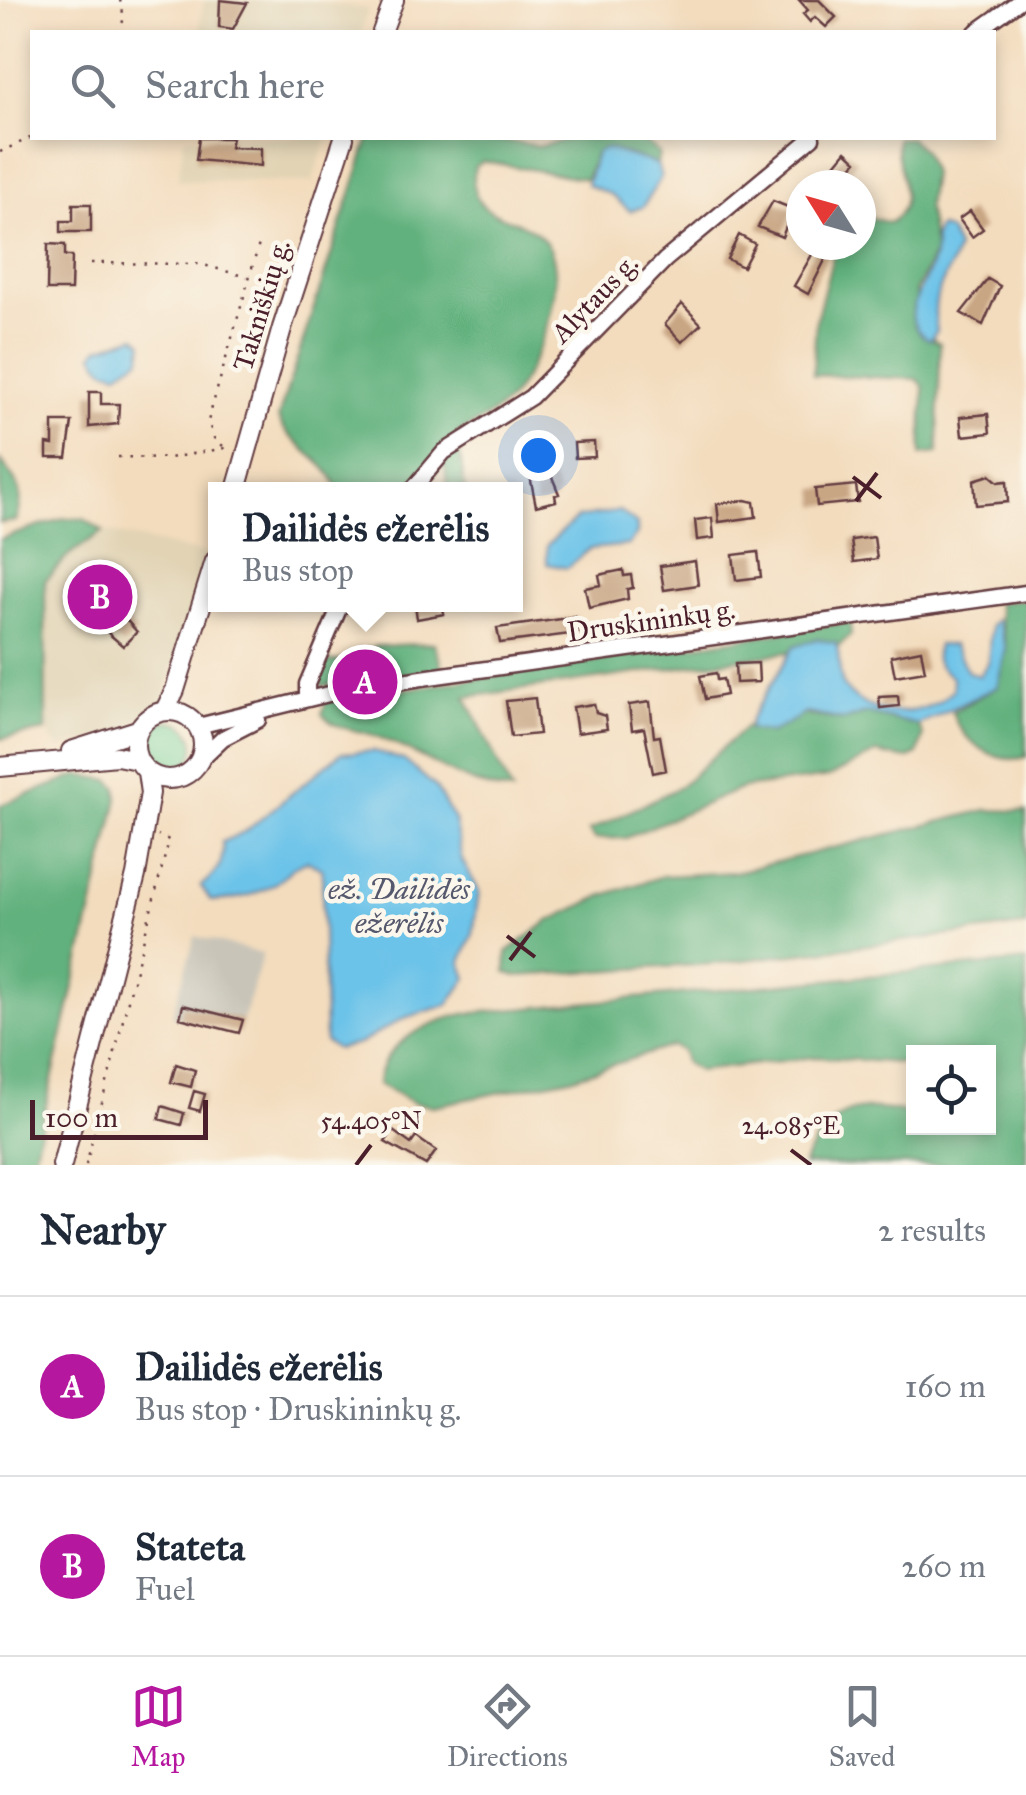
<!DOCTYPE html>
<meta charset="utf-8">
<style>
body{margin:0;font-family:"IM FELL Great Primer",serif;background:#f6f6f7;color:#1f2937}
.controls{position:absolute;right:30px;bottom:30px;display:grid;overflow:hidden;border-radius:0px;box-shadow:0 5px 15px #0003}
.controls button{width:90px;height:90px;display:grid;place-items:center;padding:0;border:0;border-bottom:2px solid #e0e1e3;background:#fff;color:#1f2937;font:50px sans-serif}
.compass{position:absolute;left:786px;top:170px;width:90px;height:90px;border-radius:50%;background:#fff;box-shadow:0 5px 15px #0003;rotate:307deg}
.scale{position:absolute;left:30px;bottom:25px;width:178px;box-sizing:border-box;padding-left:10px;border:5px solid #4a1f2b;border-top:0;font-size:28px;line-height:35px;white-space:nowrap;color:#4a1f2b;-webkit-text-stroke:8px #fbf7ec;paint-order:stroke}
.you{position:absolute;left:538px;top:455px;width:35px;height:35px;margin:-25px;border:8px solid #fff;border-radius:50%;background:#1a73e8;box-shadow:0 0 0 15px #1a73e833}
.badge{display:grid;place-items:center;width:65px;height:65px;border-radius:50%;background:#b5179e;color:#fff;font-size:32px;font-weight:700}
.pin{position:absolute;translate:-50% -50%;border:5px solid #fff;box-shadow:0 2px 10px #0006}
.popup{position:absolute;left:208px;top:482px;width:315px;height:130px;box-sizing:border-box;display:grid;place-content:center;border-radius:0px;background:#fff;filter:drop-shadow(0 2px 8px #0005);font-size:32px;white-space:nowrap;color:#747a83}
.popup b{font-size:38px;color:#1f2937}
.popup::after{content:'';position:absolute;left:50%;top:100%;margin-left:-20px;border:20px solid transparent;border-top-color:#fff}
.list{margin:0;padding:0;list-style:none}
h2{display:flex;justify-content:space-between;align-items:center;height:130px;margin:0;padding:0 40px;font-size:42px}
h2 small{font-size:32px;font-weight:400;color:#747a83}
.list li{display:grid;grid-template-columns:65px 1fr auto;gap:30px;align-items:center;box-sizing:border-box;height:180px;padding:0 40px;border-top:2px solid #e0e1e3}
.list b{display:block;font-size:38px;white-space:nowrap}
.list p{margin:0;font-size:32px;white-space:nowrap;color:#747a83}
.list em{font-size:32px;font-style:normal;color:#747a83}
.icon{flex:none;width:55px;height:55px;fill:none;stroke:currentColor;stroke-width:2;stroke-linecap:round;stroke-linejoin:round}
.map{position:relative;flex:none;width:1026px;height:1165px;overflow:hidden}
.search{position:absolute;background:#fff;box-shadow:0 5px 15px #0003;left:30px;right:30px;top:30px;height:110px;display:flex;align-items:center;gap:25px;box-sizing:border-box;padding:0 35px;border-radius:0px;color:#747a83;font-size:38px}
.sheet{height:490px;background:#fff}
nav{display:flex;justify-content:space-around;align-items:center;box-sizing:border-box;height:140px;border-top:2px solid #e0e1e3;background:#fff;font-size:28px;color:#747a83}
nav a{display:grid;justify-items:center;gap:5px}
nav .on{color:#b5179e}
.map>svg:first-child{display:block}
.built{fill:#e1d3b4}
.industrial{fill:#c8c4b8}
.green{fill:#75ce93;stroke:#60765f;stroke-width:2.5}
.forest{fill:#60b17d;stroke:#556854;stroke-width:2.5}
.water{fill:#6cc3e9;stroke:#5b718a;stroke-width:2.5}
.building{fill:#c8a583}
.lines{fill:none;stroke-linecap:round;stroke-linejoin:round}
.minor-casing{stroke:#633b41;stroke-width:19}
.major-casing{stroke:#633b41;stroke-width:22}
.path{stroke:#633b41;stroke-width:2.5;stroke-dasharray:2.5 8;stroke-linecap:butt}
.minor{stroke:#fff;stroke-width:14}
.major{stroke:#fff;stroke-width:18}
.ticks{fill:none;stroke:#4a1f2b;stroke-width:4}
.labels{text-anchor:middle;stroke-width:9;stroke-linejoin:round;paint-order:stroke}
.street-label{font-size:28px;fill:#4a1f2b;stroke:#fbf7ec}
.water-label{font-size:30px;font-style:italic;fill:#56586e;stroke:#fbf7ec}
.ticks-label{font-size:25px;text-anchor:middle;fill:#4a1f2b;stroke:#fbf7ec;stroke-width:9;stroke-linejoin:round;paint-order:stroke}
</style>
<div class="map">
<svg width="1026" height="1165" viewBox="0 0 1026 1165">
<rect width="100%" height="100%" fill="#fbf7ec"/>
<filter id="ink" filterUnits="userSpaceOnUse"><feTurbulence type="fractalNoise" baseFrequency=".01" numOctaves="2"/><feDisplacementMap in="SourceGraphic" scale="20" xChannelSelector="R" yChannelSelector="G"/><feConvolveMatrix kernelMatrix="1 2 1 2 8 2 1 2 1" color-interpolation-filters="sRGB"/></filter>
<filter id="wash" filterUnits="userSpaceOnUse"><feTurbulence type="fractalNoise" baseFrequency=".0048" numOctaves="4" result="noise"/><feDisplacementMap in="SourceGraphic" scale="40" xChannelSelector="R" yChannelSelector="G"/><feGaussianBlur stdDeviation="2.25" result="paint"/><feColorMatrix in="noise" values="0 0 0 0 0 0 0 0 0 0 0 0 0 0 0 0 0 1.4 0 .05"/><feComposite in="paint" operator="in"/></filter>
<g filter="url(#wash)">
<rect width="100%" height="100%" fill="#f3dcbd"/>
<path class="built" d="M204 0H308L368 9 361 32H199Z
M184 138H327L312 182 178 180Z
M103 531 211 555 162 703 118 734 59 748 46 731 45 581 69 555Z"/>
<path class="industrial" d="M195 936 263 954 239 1033 172 1016Z"/>
<path class="green" d="M144 746a25 25 0 1 1 50 0a25 25 0 1 1-50 0Z"/>
<path class="forest" d="M369 138H486L541 146 572 138H640L659 153 657 164 606 148 596 153 586 179 483 161 475 167C462 225 524 211 546 242 573 278 536 370 509 400 495 414 474 424 457 434L465 489H448L444 462 422 489H338C326 457 291 448 278 418Z
M897 138H910L923 150 932 173 927 207 935 252 915 292 934 340 940 343 938 453 921 455 924 387 917 379 813 375 816 320 836 245H861V215L889 223C921 204 893 168 897 138Z
M0 460C18 483 27 494 16 521L0 523Z
M65 518 84 519 103 531 69 555 45 581 46 731 0 739V539Z
M1026 599V757C995 766 961 740 952 712L997 687 1006 649 997 603Z
M850 622 851 635 838 647 836 643 795 646 789 652 466 697 512 792C460 786 422 752 373 735 355 729 335 730 322 714L326 701Z
M434 643 443 669 323 686 317 681 319 663 347 660 376 646Z
M866 713 918 725 923 736 918 754 907 759 876 753 829 777 742 788 626 838 595 839 589 831 678 788 748 725 749 729H778L800 714 844 720Z
M79 775 110 780 117 787 118 799 32 1165H0V805Z
M986 810 1026 811V926L713 964 516 976 506 972 507 952 549 921 604 895 663 876 736 872Z
M1026 961V1165H803C829 1107 855 1102 913 1114L914 1128H988V1052H914L913 1064 815 1057 698 1071 685 1063 682 1051 672 1046 571 1078 433 1106 414 1103 378 1084C381 1043 428 1022 464 1014Z"/>
<path class="water" d="M606 148 657 164 661 177 643 207 630 211 610 194 587 185 596 153Z
M939 227 949 231 957 248C947 283 929 290 937 331L930 340C891 320 929 282 934 256 937 244 931 237 939 227Z
M136 336 143 342 141 358 118 373 104 369 94 355 98 348Z
M620 511 637 524V534L628 545 589 549 567 568 547 564V545L577 518Z
M997 619 1006 649 997 687 918 725 866 713 844 720 806 713 771 733 749 729 750 720 794 646 817 639 836 643C841 657 837 677 846 689 871 720 928 719 953 689L952 678C941 668 930 661 938 645H954L968 672 979 676 988 663 991 625Z
M374 751 404 760 435 786 454 820 462 860 479 891 473 934 461 962 467 978 448 1005 404 1018 359 1044 337 1049 325 1042 322 869 307 861C292 865 287 875 274 884 256 896 232 900 211 901L201 886C217 874 225 863 222 842L246 831 341 753Z"/>
<g id="blocks">
<path class="building" d="M220 0 247 3 233 29 219 27Z
M799 0H819L836 17 826 27 815 17 810 22 803 14 808 10Z
M199 138H232L230 147 261 148V166L196 160Z
M846 151 857 161 846 173 861 185H818Z
M773 201 793 209 782 237 758 227Z
M73 204H91V232H61V221H73Z
M970 211 983 229 972 237 959 219Z
M739 235 755 244 743 267 727 259Z
M48 244 65 245V256H72L71 290H47Z
M817 246 829 252 808 294 794 286Z
M988 279 1000 286 983 325 961 313Z
M682 304 701 324 682 342 665 324Z
M89 392H101V404H119L118 424 89 427Z
M988 414 990 433 962 436 960 417Z
M53 422H72L67 458H47V444L53 445Z
M594 442 595 457 575 458 574 443Z
M550 472 559 494 555 495 556 501 536 506 530 476Z
M990 475 998 482 1007 481 1008 502 976 505 974 480Z
M856 485 858 502 817 506 815 489Z
M745 500 754 502 756 517 719 522 717 504Z
M712 518 714 538 697 540 695 520Z
M874 537 877 559 854 562 851 540Z
M758 552 761 577 736 580 733 555Z
M695 561 698 585 664 590 660 566Z
M623 570 624 576 631 575 633 588 627 589 628 599 589 608 585 588 601 585 599 575Z
M93 574 120 603 115 607 137 632 123 646 101 627 96 617 99 614 84 598 87 595 80 587Z
M415 604H442L444 614 417 619Z
M576 617 578 633 500 643 497 628Z
M921 650 925 671 895 676 891 656Z
M758 663 759 682 736 683 735 664Z
M716 673 717 680 723 679 726 695 705 699 700 676Z
M898 696 899 706 880 708 879 697Z
M535 698 539 734 511 737 506 701Z
M650 702 654 737 660 736 666 770 653 773 644 728 632 730 629 705Z
M594 704 596 713 605 716 607 729 577 733 573 707Z
M183 1005 243 1020 239 1033 180 1018Z
M176 1064 195 1070 191 1087 171 1082Z
M194 1091 205 1094 200 1111 189 1108Z
M162 1106 184 1113 181 1125 159 1119Z
M393 1131 411 1144 416 1137 436 1151 426 1165 385 1142Z"/>
</g>
</g>
<g filter="url(#ink)">
<use href="#blocks" fill-opacity="0" stroke="#633b41" stroke-width="2.5"/>
<g class="lines">
<defs>
<path id="minor" d="M976 32 1021 0
M412 490 444 452 531 397 665 260 812 138
M307 699V684L341 604
M198 726 345 690 422 678 1026 593
M200 760 223 738 258 720"/>
<path id="major" d="M382 32 394 0
M236 490 282 328 344 138
M165 710 175 690 215 561
M135 745a34 34 0 1 1 68 0a34 34 0 1 1-68 0Z
M71 751 137 730
M0 767 117 756 137 760
M62 1165 136 875 150 793 147 772"/>
</defs>
<use href="#minor" class="minor-casing"/>
<use href="#major" class="major-casing"/>
<path class="path" d="M120 0 124 17 120 32
M0 152 32 137
M91 263 200 264 247 277
M223 446 214 438 208 421 259 244
M118 457 169 458 231 447
M86 1165 169 840 158 835"/>
<use href="#minor" class="minor"/>
<use href="#major" class="major"/>
</g>
</g>
<path class="ticks" d="M853 477 881 498M856 501 877 473M507 936 535 957M510 960 531 932M791 1150 811 1165M356 1165 371 1145"/>
<g class="labels">
<g class="street-label">
<text transform="translate(594 298) rotate(-46)" y="10">Alytaus g.</text>
<text transform="translate(261 305) rotate(-73)" y="10">Takniškių g.</text>
<text transform="translate(651 620) rotate(-8)" y="10">Druskininkų g.</text>
</g>
<g class="water-label">
<text x="399" y="899">ež. Dailidės<tspan x="399" dy="34">ežerėlis</tspan></text>
</g>
</g>
<g class="ticks-label">
<text x="371" y="1129">54.405°N</text>
<text x="791" y="1134">24.085°E</text>
</g>
</svg>
<div class="controls">
<button><svg class="icon" aria-label="locate" viewBox="0 0 24 24"><circle cx="12" cy="12" r="6"/><path d="M12 2v4M12 18v4M2 12h4M18 12h4"/></svg></button>
</div>
<svg class="compass" viewBox="-18 -18 36 36"><path d="M0-13l5 13h-10z" fill="#e53935"/><path d="M0 13l5-13h-10z" fill="#747a83"/></svg>
<div class="scale">100 m</div>
<div class="you"></div>
<div class="pin badge" style="left:365px;top:682px">A</div>
<div class="popup"><b>Dailidės ežerėlis</b>Bus stop</div>
<div class="pin badge" style="left:100px;top:597px">B</div>
<div class="search"><svg class="icon" aria-label="search" viewBox="0 0 24 24"><circle cx="10" cy="10" r="6"/><path d="M15 15l6 6"/></svg>Search here</div>
</div>
<section class="sheet">
<h2>Nearby<small>2 results</small></h2>
<ul class="list">
<li><span class="badge">A</span><div><b>Dailidės ežerėlis</b><p>Bus stop · Druskininkų g.</p></div><em>160 m</em></li>
<li><span class="badge">B</span><div><b>Stateta</b><p>Fuel</p></div><em>260 m</em></li>
</ul>
</section>
<nav>
<a class="on"><svg class="icon" aria-label="map" viewBox="0 0 24 24"><path d="M3 6l6-2 6 2 6-2v14l-6 2-6-2-6 2zM9 4v14M15 6v14"/></svg>Map</a>
<a><svg class="icon" aria-label="directions" viewBox="0 0 24 24"><path d="M12 3l9 9-9 9-9-9zM9 14v-3h6M13 9l2 2-2 2"/></svg>Directions</a>
<a><svg class="icon" aria-label="saved" viewBox="0 0 24 24"><path d="M7 4h10v16l-5-4-5 4z"/></svg>Saved</a>
</nav>
